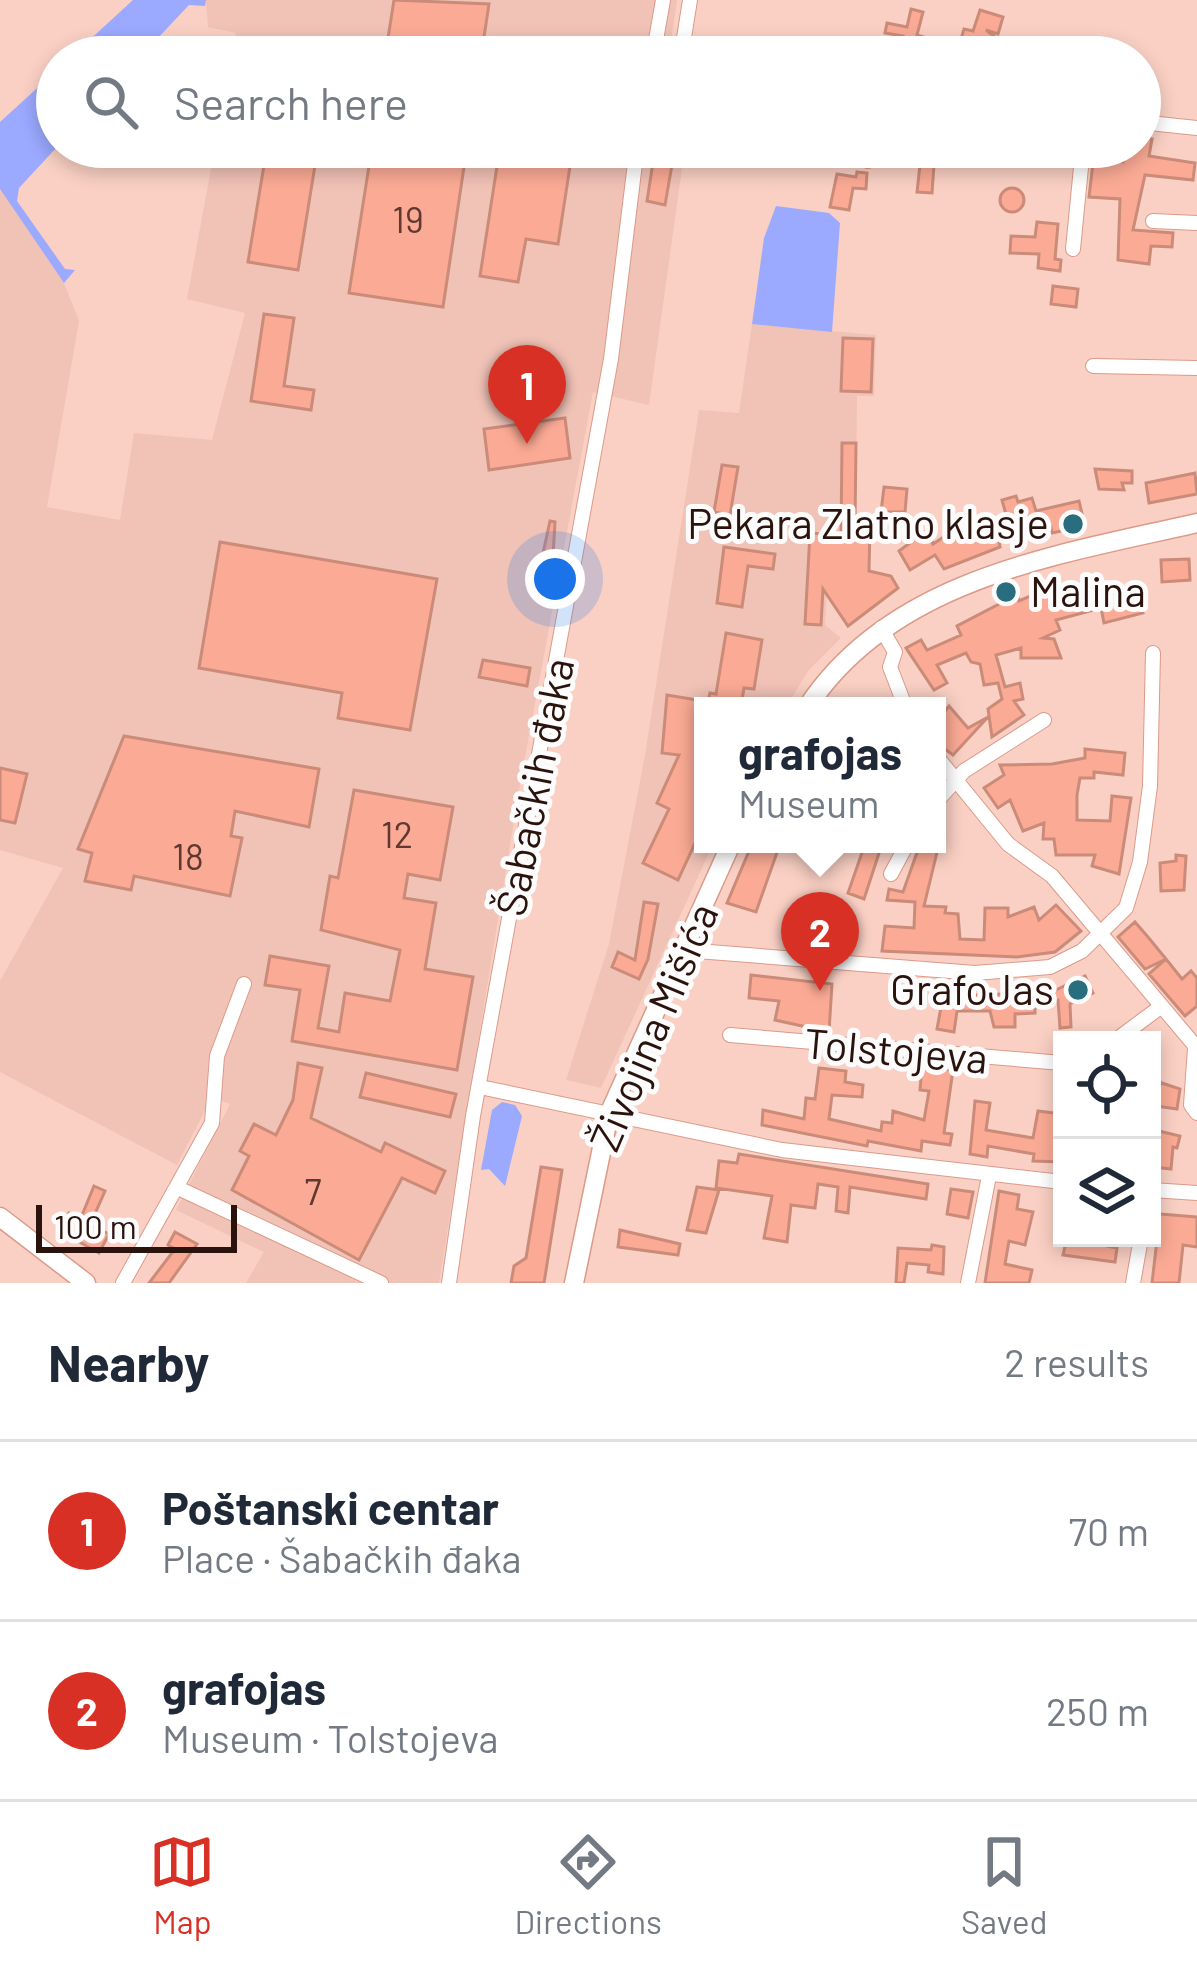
<!DOCTYPE html>
<meta charset="utf-8">
<style>
body{margin:0;font-family:Barlow,sans-serif;background:#f6f6f7;color:#1f2937}
.controls{position:absolute;right:36px;bottom:36px;display:grid;overflow:hidden;border-radius:0px;box-shadow:0 6px 18px #0003}
.controls button{width:108px;height:108px;display:grid;place-items:center;padding:0;border:0;border-bottom:3px solid #e0e1e3;background:#fff;color:#1f2937;font:60px sans-serif}
.scale{position:absolute;left:36px;bottom:30px;width:201px;box-sizing:border-box;padding-left:12px;border:6px solid #2b130d;border-top:0;font-size:33px;line-height:42px;white-space:nowrap;color:#2b130d;-webkit-text-stroke:9px #fcfcfc;paint-order:stroke}
.you{position:absolute;left:555px;top:579px;width:42px;height:42px;margin:-30px;border:9px solid #fff;border-radius:50%;background:#1a73e8;box-shadow:0 0 0 18px #1a73e833}
.badge{display:grid;place-items:center;width:78px;height:78px;border-radius:50%;background:#d93025;color:#fff;font-size:39px;font-weight:700}
.pin{position:absolute;translate:-50% -99px;filter:drop-shadow(0 3px 6px #0008)}
.pin::after{content:'';position:absolute;top:63px;width:42px;height:36px;background:inherit;clip-path:polygon(0 0,100% 0,50% 100%)}
.popup{position:absolute;left:694px;top:697px;width:252px;height:156px;box-sizing:border-box;display:grid;place-content:center;border-radius:0px;background:#fff;filter:drop-shadow(0 3px 9px #0005);font-size:39px;white-space:nowrap;color:#747a83}
.popup b{font-size:45px;color:#1f2937}
.popup::after{content:'';position:absolute;left:50%;top:100%;margin-left:-24px;border:24px solid transparent;border-top-color:#fff}
.list{margin:0;padding:0;list-style:none}
h2{display:flex;justify-content:space-between;align-items:center;height:156px;margin:0;padding:0 48px;font-size:51px}
h2 small{font-size:39px;font-weight:400;color:#747a83}
.list li{display:grid;grid-template-columns:78px 1fr auto;gap:36px;align-items:center;box-sizing:border-box;height:180px;padding:0 48px;border-top:3px solid #e0e1e3}
.list b{display:block;font-size:45px;white-space:nowrap}
.list p{margin:0;font-size:39px;white-space:nowrap;color:#747a83}
.list em{font-size:39px;font-style:normal;color:#747a83}
.icon{flex:none;width:66px;height:66px;fill:none;stroke:currentColor;stroke-width:2;stroke-linecap:round;stroke-linejoin:round}
.map{position:relative;flex:none;width:1197px;height:1283px;overflow:hidden}
.search{position:absolute;background:#fff;box-shadow:0 6px 18px #0003;left:36px;right:36px;top:36px;height:132px;display:flex;align-items:center;gap:30px;box-sizing:border-box;padding:0 42px;border-radius:66px;color:#747a83;font-size:45px}
.sheet{height:516px;background:#fff}
nav{display:flex;justify-content:space-around;align-items:center;box-sizing:border-box;height:168px;border-top:3px solid #e0e1e3;background:#fff;font-size:33px;color:#747a83}
nav a{display:grid;justify-items:center;gap:6px}
nav .on{color:#d93025}
.map>svg:first-child{display:block}
.built{fill:#f1c2b6}
.green{fill:#9ba9ff}
.building{fill:#fbab95;stroke:#cb8b79;stroke-width:3}
.lines{fill:none;stroke-linecap:round;stroke-linejoin:round}
.minor-casing{stroke:#dc9a88;stroke-width:16}
.major-casing{stroke:#dc9a88;stroke-width:21}
.minor{stroke:#fff;stroke-width:14}
.major{stroke:#fff;stroke-width:18}
.poi-dot{fill:#296e7e;stroke:#fcfcfc;stroke-width:4.5}
.labels{text-anchor:middle;stroke-width:10;stroke-linejoin:round;paint-order:stroke}
.number-label{font-size:36px;fill:#5f392f}
.poi-label{font-size:42px;fill:#2b130d;stroke:#fcfcfc;text-anchor:end}
.street-label{font-size:42px;fill:#2b130d;stroke:#fcfcfc}
</style>
<div class="map">
<svg width="1197" height="1283" viewBox="0 0 1197 1283">
<rect width="100%" height="100%" fill="#fad0c4"/>
<path class="built" d="M206 0H677L669 57H232L236 33 208 27Z
M215 147H685L649 405 593 392 520 784 439 1283H246L264 1252 176 1210 230 1104 212 1097 177 1165 0 1072V981L63 868 0 850V189L64 283 79 321 47 507 120 520 134 433 212 440 245 313 187 299Z
M752 324 876 335 874 396H857L855 566 828 565 825 625 841 638 808 671 787 706H703V844H713L601 1088 566 1080 609 944 645 755 699 410 739 413Z"/>
<path class="green" d="M133 0H206L205 6 189 5 140 57H71Z
M57 70V147L19 188 17 201 65 269 75 270 64 283 0 189V122Z
M776 206 829 213 840 223 832 332 752 324 764 238Z
M502 1102 515 1105 522 1116 505 1186 489 1169 481 1170 492 1110Z"/>
<path class="building" d="M394 0 489 4 481 57H385Z
M911 9 923 12 917 35 943 43 939 57H898L903 36 885 33 887 23 907 27Z
M980 10 1003 17 998 34 986 30 995 37 993 46 982 44 979 57H967L971 41 961 39 964 29 973 31Z
M1140 137 1152 139 1149 156 1195 163 1193 180 1145 175 1133 230 1173 233 1172 247 1151 246 1149 264 1118 260 1120 199 1089 197 1094 154 1123 162 1126 147H1140Z
M267 147H318L298 270 248 262Z
M372 147H467L443 307 349 293Z
M500 147H573L558 244 526 239 518 282 480 276Z
M922 147H945L942 166 934 165 932 193 917 192Z
M654 156 673 159 665 205 647 201Z
M857 172 867 173 866 189 853 188 849 210 830 207 837 174 856 177Z
M1000 200a12 12 0 1 1 24 0a12 12 0 1 1-24 0Z
M1037 222 1058 224 1055 259 1061 260 1060 271 1038 268 1039 254 1010 253 1011 236 1035 237Z
M1053 286 1078 289 1076 307 1051 304Z
M264 314 294 318 284 386 314 390 311 410 251 401Z
M843 338 873 339 871 392 841 391Z
M565 418 570 458 489 470 484 429Z
M842 443H856L855 525 870 526 869 571 891 576 898 588 848 626 823 589 821 625 805 624 810 533 841 535Z
M722 465 738 467 730 515 714 512Z
M1095 469 1132 471V483H1122L1124 490 1099 489Z
M1195 473 1197 494 1149 503 1146 483Z
M884 487 907 489 905 512H881Z
M1016 496 1018 502 1032 498 1036 511 1079 501 1085 526 1052 533 1051 527 999 540 1000 547 944 569 935 555 910 570 899 551 929 529 933 544 951 532 1007 518 1002 500Z
M550 521 555 522 552 573 539 572Z
M220 542 437 579 410 730 338 718 342 693 199 668Z
M724 547 775 554 773 569 748 566 742 607 717 603Z
M1189 559 1190 580 1162 582 1161 560Z
M1015 585 1019 601 1049 588 1052 595 1087 586 1090 599 1117 592 1121 605 1140 601 1143 613 1104 623 1101 608 1056 620 1060 630 1043 638 1054 639 1061 658H1021V648L996 655 1005 687 1020 683 1023 699 1014 701 1024 715 992 737 988 709 1002 699 998 683 984 685 980 664 971 662 966 653 937 665 947 683 934 690 906 648 921 640 927 650 961 635 957 626 999 604 995 591Z
M726 633 762 640 754 689 744 688 741 706H707L710 693 716 694Z
M483 660 530 668 527 686 479 677Z
M667 695 703 701V826L678 880 643 863 669 809 657 803 679 755 662 753Z
M949 706 968 728 988 717 953 755 937 743V721Z
M124 736 319 769 309 827 235 811 231 836 242 838 230 896 134 876 131 890 85 881 92 853 78 849Z
M1085 749 1125 753 1123 775 1094 772V778H1080L1077 795V820L1110 821 1112 796 1131 798 1119 874 1092 866 1095 855H1056L1054 839H1043L1044 823 1023 831 1010 800 998 808 984 788 1004 775 1000 765 1052 764 1085 758Z
M0 768 27 774 15 823 0 820Z
M354 790 453 807 440 880 408 874 404 898 436 903 425 969 473 977 457 1070 292 1041 300 990 265 985 270 956 329 966 318 1028 339 1032 345 993 390 1001 400 950 321 930 330 876 338 878Z
M752 844H780L756 912 727 903Z
M865 844H882L864 899 848 893Z
M920 844 938 848 924 906 946 907 945 913 958 914 960 939 984 940 985 908H1008V917L1034 907 1039 920 1056 905 1081 931 1055 952 1017 957 882 951 885 926 914 928 915 902 887 900 889 889 903 892Z
M1176 855 1186 856 1184 890 1161 891 1160 863 1176 861Z
M644 902 658 904 648 959 639 979 612 967 618 952 635 960Z
M1135 922 1148 937 1166 959 1145 969 1118 937Z
M1166 959 1182 979 1191 971 1197 978V1006L1185 1016 1149 974Z
M751 975 832 984 829 1032 775 1020 779 1001 749 998Z
M1085 976 1093 993 1070 1004 1071 1027 1060 1028 1058 1000 1035 1001V1013L1015 1014V1027H994L990 1011H957L954 1032 937 1029 943 996 1034 993 1035 1000Z
M298 1063 322 1068 311 1118 381 1152 385 1143 445 1171 435 1193 402 1178 359 1260 232 1190 249 1156 240 1151 254 1124 276 1135 293 1100Z
M922 1067 953 1070 944 1133 952 1134 950 1145 922 1141 921 1151 868 1141 867 1146 762 1125 763 1110 804 1119 806 1098 815 1099 819 1068 846 1071 845 1082 863 1085 862 1097 832 1095 829 1119 881 1131 882 1122 892 1123 893 1111 924 1120 929 1091 920 1090Z
M366 1073 456 1094 450 1117 360 1097Z
M1159 1082 1180 1089 1177 1109 1156 1106Z
M975 1101 990 1103 986 1130 1033 1138 1038 1111 1062 1114V1162L1033 1161 1034 1154 988 1146 987 1157 970 1154Z
M1159 1131 1180 1136 1177 1148 1173 1147 1171 1169 1153 1167Z
M739 1154 928 1184 926 1199 850 1187 848 1213 836 1211 838 1187 818 1184 815 1208 791 1205 787 1242 764 1238 772 1196 716 1188 719 1161 737 1163Z
M541 1167 562 1170 544 1283H511L514 1266 526 1258Z
M94 1186 105 1191 90 1225 109 1234 99 1253 58 1230 69 1213 80 1220Z
M697 1187 719 1190 706 1233 687 1230Z
M951 1189 973 1192 968 1218 947 1214Z
M999 1191 1019 1195 1017 1209 1033 1212 1025 1245 1009 1241 1005 1264 1032 1270 1029 1283H985Z
M1160 1214 1197 1217V1247L1183 1245 1179 1283H1152Z
M620 1230 680 1244 678 1255 618 1247Z
M175 1232 197 1244 169 1283H149L175 1249 168 1245Z
M1067 1238 1117 1248 1115 1262 1063 1255Z
M932 1245 944 1247 943 1274 928 1272 929 1265 907 1263 904 1283H896L898 1248 931 1250Z"/>
<g class="lines">
<defs>
<path id="minor" d="M653 57 663 0
M681 57 690 0
M1140 122 1197 128
M839 147 868 161 893 147
M1153 221 1197 223
M1073 249 1083 147
M1093 366 1197 368
M881 628 895 652 890 667 905 706
M937 757 1008 844 1052 876 1197 1048
M937 801 964 771 1044 720
M891 874 907 844
M684 950 975 973 1050 967 1082 951 1126 908 1140 862 1150 786 1153 653
M730 1035 1062 1063
M1116 1040 1159 1008
M1195 1048 1191 1105 1197 1113
M480 1087 782 1150 1062 1182
M178 1188 381 1283
M1152 1190 1197 1193
M123 1283 212 1123 217 1056 244 984
M449 1283 473 1116 611 359 637 147
M968 1283 989 1176
M1133 1283 1141 1238"/>
<path id="major" d="M808 706C893 578 1058 555 1197 523
M0 1217 86 1283
M574 1283 609 1114 731 844"/>
</defs>
<use href="#minor" class="minor-casing"/>
<use href="#major" class="major-casing"/>
<use href="#minor" class="minor"/>
<use href="#major" class="major"/>
</g>
<g class="poi-dot">
<circle cx="1073" cy="524" r="12"/>
<circle cx="1006" cy="592" r="12"/>
<circle cx="1078" cy="990" r="12"/>
</g>
<g class="labels">
<g class="number-label">
<text x="408" y="233">19</text>
<text x="397" y="848">12</text>
<text x="188" y="870">18</text>
<text x="313" y="1205">7</text>
</g>
<g class="poi-label">
<text x="1049" y="539">Pekara Zlatno klasje</text>
<text x="1030" y="607" text-anchor="start">Malina</text>
<text x="1054" y="1005">GrafoJas</text>
</g>
<g class="street-label">
<text transform="translate(535 787) rotate(-79)" y="15">Šabačkih đaka</text>
<text transform="translate(654 1027) rotate(-67)" y="15">Živojina Mišića</text>
<text transform="translate(896 1051) rotate(5)" y="15">Tolstojeva</text>
</g>
</g>
</svg>
<div class="controls">
<button><svg class="icon" aria-label="locate" viewBox="0 0 24 24"><circle cx="12" cy="12" r="6"/><path d="M12 2v4M12 18v4M2 12h4M18 12h4"/></svg></button>
<button><svg class="icon" aria-label="layers" viewBox="0 0 24 24"><path d="M12 4l9 5-9 5-9-5zM3 14l9 5 9-5"/></svg></button>
</div>
<div class="scale">100 m</div>
<div class="you"></div>
<div class="pin badge" style="left:527px;top:444px">1</div>
<div class="pin badge" style="left:820px;top:991px">2</div>
<div class="popup"><b>grafojas</b>Museum</div>
<div class="search"><svg class="icon" aria-label="search" viewBox="0 0 24 24"><circle cx="10" cy="10" r="6"/><path d="M15 15l6 6"/></svg>Search here</div>
</div>
<section class="sheet">
<h2>Nearby<small>2 results</small></h2>
<ul class="list">
<li><span class="badge">1</span><div><b>Poštanski centar</b><p>Place · Šabačkih đaka</p></div><em>70 m</em></li>
<li><span class="badge">2</span><div><b>grafojas</b><p>Museum · Tolstojeva</p></div><em>250 m</em></li>
</ul>
</section>
<nav>
<a class="on"><svg class="icon" aria-label="map" viewBox="0 0 24 24"><path d="M3 6l6-2 6 2 6-2v14l-6 2-6-2-6 2zM9 4v14M15 6v14"/></svg>Map</a>
<a><svg class="icon" aria-label="directions" viewBox="0 0 24 24"><path d="M12 3l9 9-9 9-9-9zM9 14v-3h6M13 9l2 2-2 2"/></svg>Directions</a>
<a><svg class="icon" aria-label="saved" viewBox="0 0 24 24"><path d="M7 4h10v16l-5-4-5 4z"/></svg>Saved</a>
</nav>
